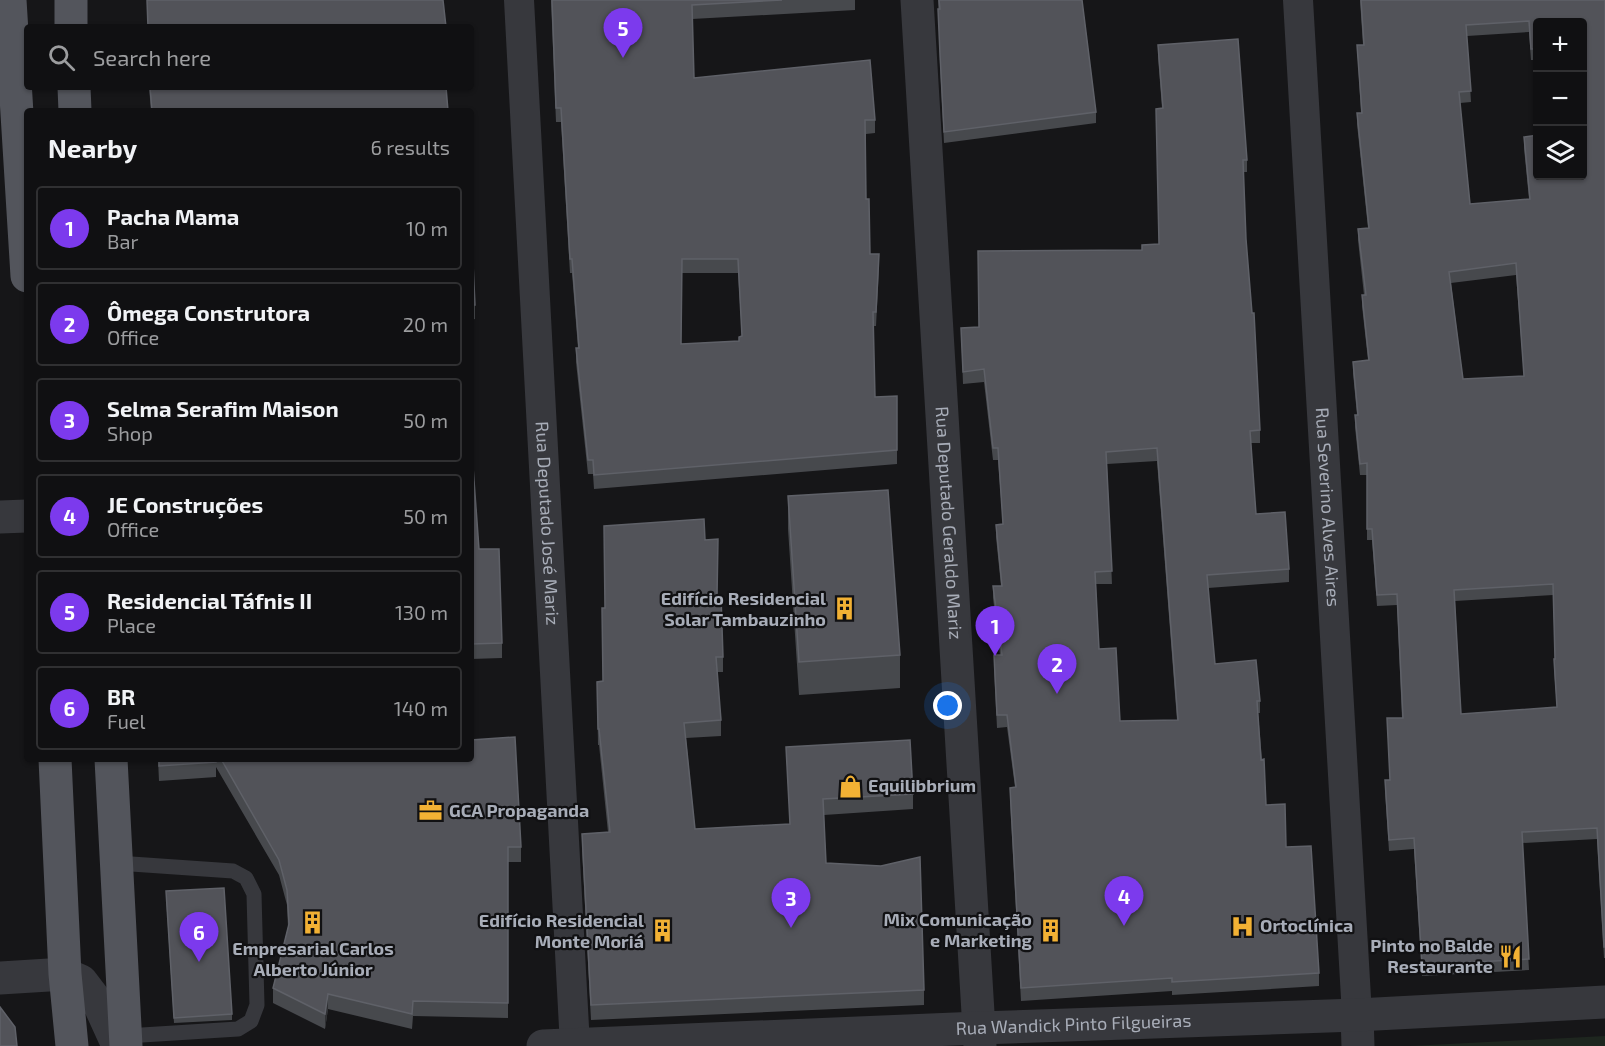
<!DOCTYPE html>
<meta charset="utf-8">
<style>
body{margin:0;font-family:"Exo 2",sans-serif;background:#1e1e20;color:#f1f3f6}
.controls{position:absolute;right:18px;top:18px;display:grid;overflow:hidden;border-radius:6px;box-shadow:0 2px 4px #0004}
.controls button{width:54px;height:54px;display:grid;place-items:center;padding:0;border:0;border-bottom:2px solid #303032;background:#101012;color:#f1f3f6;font:30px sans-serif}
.you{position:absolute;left:948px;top:706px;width:21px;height:21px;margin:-15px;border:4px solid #fff;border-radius:50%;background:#1a73e8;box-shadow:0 0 0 9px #1a73e833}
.badge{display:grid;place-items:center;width:39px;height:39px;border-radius:50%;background:#7c3aed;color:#fff;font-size:20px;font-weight:700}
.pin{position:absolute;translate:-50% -50px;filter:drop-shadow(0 2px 3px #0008)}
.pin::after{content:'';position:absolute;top:32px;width:21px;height:18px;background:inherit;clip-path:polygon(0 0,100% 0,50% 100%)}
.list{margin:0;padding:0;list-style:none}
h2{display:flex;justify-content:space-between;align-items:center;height:78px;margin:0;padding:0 24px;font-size:26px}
h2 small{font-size:20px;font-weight:400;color:#9c9d9f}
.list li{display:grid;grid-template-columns:39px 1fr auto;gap:18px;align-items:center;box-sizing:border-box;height:84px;margin:0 12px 12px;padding:0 12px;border:2px solid #303032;border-radius:6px}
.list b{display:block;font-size:22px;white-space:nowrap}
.list p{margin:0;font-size:20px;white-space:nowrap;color:#9c9d9f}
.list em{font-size:20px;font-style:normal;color:#9c9d9f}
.icon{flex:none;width:33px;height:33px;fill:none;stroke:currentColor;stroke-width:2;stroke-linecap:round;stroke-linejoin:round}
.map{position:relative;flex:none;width:1605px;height:1046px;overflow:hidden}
.search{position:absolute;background:#101012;box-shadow:0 2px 4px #0004;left:24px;top:24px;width:450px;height:66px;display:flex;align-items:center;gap:15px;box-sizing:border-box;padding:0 21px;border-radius:6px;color:#9c9d9f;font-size:22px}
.panel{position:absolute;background:#101012;box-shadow:0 2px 4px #0004;left:24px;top:108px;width:450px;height:654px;border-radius:6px}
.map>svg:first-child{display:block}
.green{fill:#1e261f}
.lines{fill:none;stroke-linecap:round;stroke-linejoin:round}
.service{stroke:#37383d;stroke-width:15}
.minor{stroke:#37383d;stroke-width:30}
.tertiary{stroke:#37383d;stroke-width:33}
.primary{stroke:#53555c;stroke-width:33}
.wall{fill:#47494d;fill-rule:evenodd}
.shaded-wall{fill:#2f3033}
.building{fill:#525359;stroke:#5f6168;stroke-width:1.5;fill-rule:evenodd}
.labels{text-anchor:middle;stroke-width:4.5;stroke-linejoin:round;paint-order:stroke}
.street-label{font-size:18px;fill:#a8adb8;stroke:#111113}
.poi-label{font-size:18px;font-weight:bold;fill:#a8adb8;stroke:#111113;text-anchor:end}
</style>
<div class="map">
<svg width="1605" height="1046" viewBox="0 0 1605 1046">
<rect width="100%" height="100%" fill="#161618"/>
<path class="green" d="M1605 1036V1046H1410Z"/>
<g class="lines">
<path class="service" d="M117 863 233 871 246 878 254 894 257 1005 251 1021 238 1029 126 1036"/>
<g class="minor">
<path id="s1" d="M519 0 575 1046"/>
<path id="s2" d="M1298 0 1357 1015"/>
</g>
<g class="tertiary">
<path id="s3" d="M917 0 980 1046"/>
<path d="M0 517 27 516"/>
<path d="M0 978 65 974 81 981 100 1006 115 1039 122 1046"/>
<path d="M1357 1015 1358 1046"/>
<path id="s4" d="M543 1046 979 1028 1357 1015 1605 1002"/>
</g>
<path class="primary" d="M10 0 27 276
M71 0V27
M74 87 75 111
M55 759 65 974 72 1046
M111 759 126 1046"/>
</g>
<path class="wall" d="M551 0H855V10L692 19 694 78 875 120V133L866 134V199L870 254 879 268 876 326H873L875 397 897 396V464L594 489 593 474H588L576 362V348H578L572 273H570L561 122H556ZM682 273H738L742 336 739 341 681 344Z
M938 0H1082L1096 112V123L944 143 940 65Z
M1360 0H1605V958H1604L1597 839 1522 843 1529 970 1422 976 1414 849 1389 851 1385 791V780H1390L1387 718H1402L1397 605 1377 606 1372 540H1367V475H1360L1355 427V415H1357L1353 373V362L1368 360 1362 306V295H1364L1358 240V229L1368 228 1357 124V113H1361L1357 45H1363ZM1538 22 1582 176 1524 137V148L1529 199 1470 204 1460 103 1471 102 1467 36 1529 32 1531 60H1536L1538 89ZM1516 275 1524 376 1463 379 1451 283ZM1553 595 1555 659H1554V670L1557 707 1461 714 1455 601Z
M1158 45 1247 160V172H1243L1246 239 1260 430V443H1251L1256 514 1289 569V582L1208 588 1215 664 1260 701V713H1258L1266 805 1286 847 1319 973V986L1172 995V991L1021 1001 1010 800V788L1015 787 1007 727 997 728 994 668V655H1000L993 598V586H1001L996 537V525L1003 524 998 460H993L984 382 963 384 961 328 979 327 1142 250 1159 244 1162 108 1158 57ZM1157 461 1177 720 1120 721 1099 649 1096 584H1112L1107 464Z
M149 87H446L448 111H151Z
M471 262 475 305V319L471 320Z
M471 439 479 549 502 643V658L471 659Z
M788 496 900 655V688L799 695 788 529Z
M705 540 717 596 723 657V672H717L721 720V736L686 738 695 829 790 824 786 747 913 794V809L824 815 826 863 924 990V1005L591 1020 582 849V834L608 832 599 745H598L597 682 603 681Z
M158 759H471L521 847V862H508V1018L413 1016 412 1029 328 1009 325 1029 273 1003V988L288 927 287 905 279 875 216 767V777L159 781Z
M166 897 232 1014V1020L174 1023Z"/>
<path class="shaded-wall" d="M328 994V1009L325 1029V1014Z"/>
<path class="building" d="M147 0H443L446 27H148Z
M552 0H782L692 5 694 78 870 60 875 120H865L866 199H869L870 254H879L876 312H873L875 397 897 396V450L594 475 593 460H588L576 348H579L572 259H570L561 108H556ZM682 259H738L742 336 739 337V341L681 344Z
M939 0H1082L1096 112 944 132 940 54 938 9H940Z
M1361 0H1605V947H1604L1597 828 1522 832 1529 959 1422 965 1414 838 1389 840 1385 780H1390L1387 718H1403L1397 594 1377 595 1372 529H1367V463L1360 464 1355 415H1358L1353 362 1369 360 1362 295H1366L1358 229 1369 228 1357 113H1362L1357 45H1364ZM1529 21 1531 49H1536L1538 78V22H1582V176H1538V135L1524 137 1530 199 1470 204 1459 92 1471 91 1466 25ZM1516 263 1524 376 1463 379 1449 272ZM1553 584 1555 659H1554L1557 707 1461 714 1454 590Z
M1238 39 1247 160H1243L1246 239 1252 313H1254L1260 430 1250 431 1256 514 1285 512 1289 569 1207 575 1215 664 1256 660 1260 701H1257L1261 760 1264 759 1266 805 1285 804 1286 847 1311 846 1319 973 1172 982V978L1021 988 1010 788 1016 787 1007 715H997L994 655H1002L993 586H1002L996 525 1003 524 998 448H993L984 369 963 372 961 328 979 327 978 251 1142 250V245L1159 244 1156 109 1163 108 1158 45ZM1157 448 1178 720 1120 721 1116 648 1099 649 1095 572 1112 571 1106 452Z
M150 87H446L448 111H152Z
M471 262 473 263 475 305H471Z
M471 439 479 549H499L502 643 471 644Z
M888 490 900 655 799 662 788 496Z
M704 519 705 540 718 539 717 596H721L723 657H716L721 720 684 723 695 829 790 824 786 747 910 740 913 794 823 799 826 863 881 866 920 857 924 990 591 1005 582 834 610 832 599 729H598L597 682 603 681 602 608H605L604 526Z
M515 737 521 847H508V1003L413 1001 412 1014 328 994 325 1014 273 988 289 924 287 890 279 860 221 759H471V740Z
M159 759H216V762L159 766Z
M224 888 232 1014 174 1018 166 891Z
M0 1007 15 1027 17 1046H0Z"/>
<defs>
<symbol id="building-bare" viewBox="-9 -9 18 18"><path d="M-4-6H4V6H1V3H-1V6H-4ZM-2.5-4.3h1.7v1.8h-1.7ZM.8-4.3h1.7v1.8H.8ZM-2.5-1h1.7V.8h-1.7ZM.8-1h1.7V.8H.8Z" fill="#f2b134" stroke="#111113" stroke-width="2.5" paint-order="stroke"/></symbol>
<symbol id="shop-bare" viewBox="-9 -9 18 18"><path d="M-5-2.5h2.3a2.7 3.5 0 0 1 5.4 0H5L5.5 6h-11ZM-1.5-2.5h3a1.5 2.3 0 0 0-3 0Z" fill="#f2b134" stroke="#111113" stroke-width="2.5" paint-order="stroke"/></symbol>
<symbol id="office-bare" viewBox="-9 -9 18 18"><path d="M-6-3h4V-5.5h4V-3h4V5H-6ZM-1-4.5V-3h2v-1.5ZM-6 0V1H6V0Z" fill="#f2b134" stroke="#111113" stroke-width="2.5" paint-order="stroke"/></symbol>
<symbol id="hospital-bare" viewBox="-9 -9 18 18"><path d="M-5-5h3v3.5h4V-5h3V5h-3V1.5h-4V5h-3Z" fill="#f2b134" stroke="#111113" stroke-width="2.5" paint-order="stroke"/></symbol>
<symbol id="restaurant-bare" viewBox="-9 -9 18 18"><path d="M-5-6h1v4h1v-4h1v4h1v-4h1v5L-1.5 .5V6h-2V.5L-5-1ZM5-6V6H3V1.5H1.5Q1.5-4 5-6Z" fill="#f2b134" stroke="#111113" stroke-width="2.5" paint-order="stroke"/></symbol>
</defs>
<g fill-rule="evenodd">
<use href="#building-bare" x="828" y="592" width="33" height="33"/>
<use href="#shop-bare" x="834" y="770" width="33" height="33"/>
<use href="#office-bare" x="414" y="794" width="33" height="33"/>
<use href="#building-bare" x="296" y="906" width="33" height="33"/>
<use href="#hospital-bare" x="1226" y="910" width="33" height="33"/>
<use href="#building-bare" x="1034" y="914" width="33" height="33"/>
<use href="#building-bare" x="646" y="914" width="33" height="33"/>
<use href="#restaurant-bare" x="1494" y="940" width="33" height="33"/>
</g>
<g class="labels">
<g class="street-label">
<text dy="6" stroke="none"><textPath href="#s2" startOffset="508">Rua Severino Alves Aires</textPath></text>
<text dy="6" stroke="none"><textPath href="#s1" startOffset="524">Rua Deputado José Mariz</textPath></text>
<text dy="6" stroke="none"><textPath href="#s3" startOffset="524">Rua Deputado Geraldo Mariz</textPath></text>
<text dy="6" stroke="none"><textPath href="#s4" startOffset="531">Rua Wandick Pinto Filgueiras</textPath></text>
</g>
<g class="poi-label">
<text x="826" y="605">Edifício Residencial<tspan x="826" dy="21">Solar Tambauzinho</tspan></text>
<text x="868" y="792" text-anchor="start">Equilibbrium</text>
<text x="449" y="817" text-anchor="start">GCA Propaganda</text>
<text x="1032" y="926">Mix Comunicação<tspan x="1032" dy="21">e Marketing</tspan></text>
<text x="644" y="927">Edifício Residencial<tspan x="644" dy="21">Monte Moriá</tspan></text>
<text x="1260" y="932" text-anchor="start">Ortoclínica</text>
<text x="1493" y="952">Pinto no Balde<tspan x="1493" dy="21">Restaurante</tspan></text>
<text x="313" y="955" text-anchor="middle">Empresarial Carlos<tspan x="313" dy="21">Alberto Júnior</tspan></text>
</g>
</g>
</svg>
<div class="controls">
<button>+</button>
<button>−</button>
<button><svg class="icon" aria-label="layers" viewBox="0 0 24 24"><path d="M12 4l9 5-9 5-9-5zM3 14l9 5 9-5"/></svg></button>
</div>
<div class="you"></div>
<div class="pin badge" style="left:995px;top:656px">1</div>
<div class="pin badge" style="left:1057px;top:694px">2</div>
<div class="pin badge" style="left:791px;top:928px">3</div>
<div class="pin badge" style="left:1124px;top:926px">4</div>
<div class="pin badge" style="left:623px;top:58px">5</div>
<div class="pin badge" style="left:199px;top:962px">6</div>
<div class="search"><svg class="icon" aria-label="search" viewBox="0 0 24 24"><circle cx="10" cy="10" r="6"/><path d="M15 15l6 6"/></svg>Search here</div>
<section class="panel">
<h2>Nearby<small>6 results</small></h2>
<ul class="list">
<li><span class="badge">1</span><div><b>Pacha Mama</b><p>Bar</p></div><em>10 m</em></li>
<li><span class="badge">2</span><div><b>Ômega Construtora</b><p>Office</p></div><em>20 m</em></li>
<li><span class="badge">3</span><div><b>Selma Serafim Maison</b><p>Shop</p></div><em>50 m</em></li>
<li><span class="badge">4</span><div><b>JE Construções</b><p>Office</p></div><em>50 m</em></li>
<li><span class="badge">5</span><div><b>Residencial Táfnis II</b><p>Place</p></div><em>130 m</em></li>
<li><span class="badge">6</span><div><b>BR</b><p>Fuel</p></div><em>140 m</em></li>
</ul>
</section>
</div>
